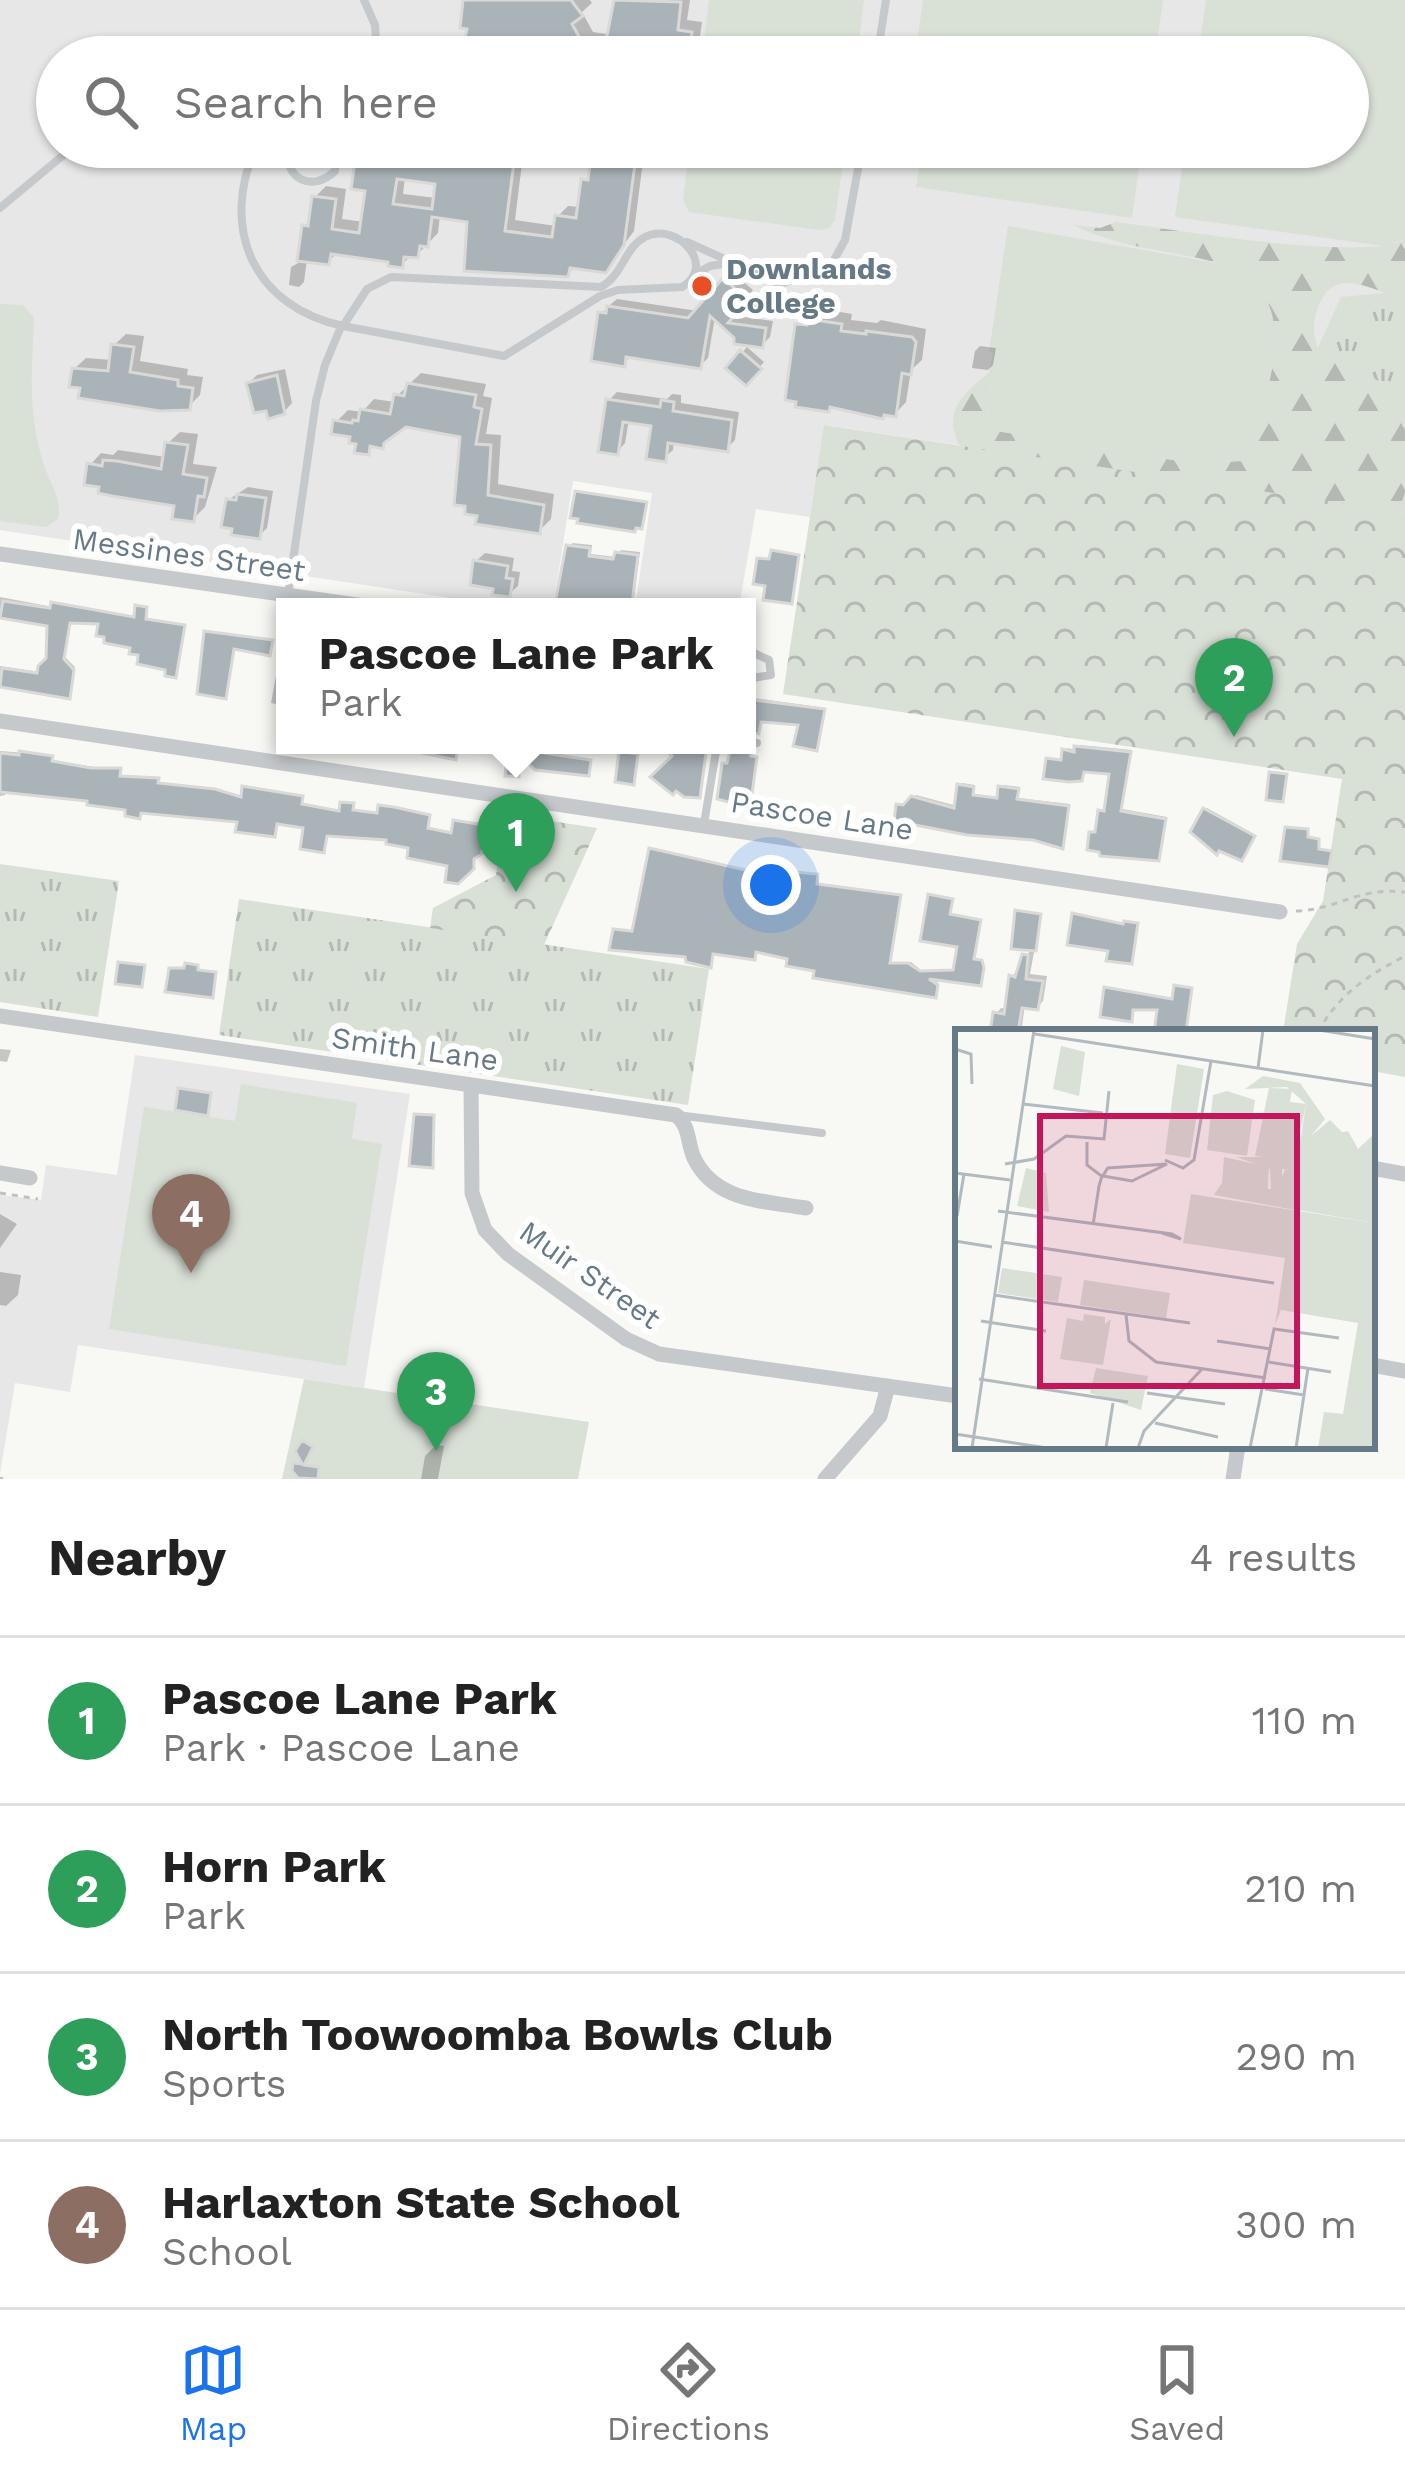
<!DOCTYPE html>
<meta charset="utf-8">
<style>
body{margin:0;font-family:"Work Sans",sans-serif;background:#f6f6f6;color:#222}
.you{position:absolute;left:771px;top:885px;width:42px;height:42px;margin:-30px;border:9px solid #fff;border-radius:50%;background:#1a73e8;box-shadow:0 0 0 18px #1a73e833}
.badge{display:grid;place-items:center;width:78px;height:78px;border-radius:50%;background:#1a73e8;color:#fff;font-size:39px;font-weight:700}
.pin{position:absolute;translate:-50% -99px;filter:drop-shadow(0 3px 6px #0008)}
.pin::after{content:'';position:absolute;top:63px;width:42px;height:36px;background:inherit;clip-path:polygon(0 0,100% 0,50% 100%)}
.popup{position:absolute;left:276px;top:598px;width:480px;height:156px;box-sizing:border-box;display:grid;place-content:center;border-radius:0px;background:#fff;filter:drop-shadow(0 3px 9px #0005);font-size:39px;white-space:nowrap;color:#767676}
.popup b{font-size:45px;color:#222}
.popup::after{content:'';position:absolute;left:50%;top:100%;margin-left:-24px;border:24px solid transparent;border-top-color:#fff}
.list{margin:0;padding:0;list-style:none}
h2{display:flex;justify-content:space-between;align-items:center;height:156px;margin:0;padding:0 48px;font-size:51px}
h2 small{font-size:39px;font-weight:400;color:#767676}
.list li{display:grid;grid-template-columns:78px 1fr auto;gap:36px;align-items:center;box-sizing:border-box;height:168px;padding:0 48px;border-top:3px solid #e0e0e0}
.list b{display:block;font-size:45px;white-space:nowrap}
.list p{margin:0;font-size:39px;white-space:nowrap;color:#767676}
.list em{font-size:39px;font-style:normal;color:#767676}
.icon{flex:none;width:66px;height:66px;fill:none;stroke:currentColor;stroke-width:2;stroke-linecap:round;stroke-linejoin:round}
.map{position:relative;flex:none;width:1405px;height:1479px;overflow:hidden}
.search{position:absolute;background:#fff;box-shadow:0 3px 9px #0004;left:36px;right:36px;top:36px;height:132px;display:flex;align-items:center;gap:30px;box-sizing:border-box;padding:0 42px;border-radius:66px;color:#767676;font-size:45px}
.sheet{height:828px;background:#fff}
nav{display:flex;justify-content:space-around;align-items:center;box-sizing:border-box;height:168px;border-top:3px solid #e0e0e0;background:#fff;font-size:33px;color:#767676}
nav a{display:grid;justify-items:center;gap:6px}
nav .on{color:#1a73e8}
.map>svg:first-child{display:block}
.built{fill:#e6e7e6;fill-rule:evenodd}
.grass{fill:url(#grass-tufts)}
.forest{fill:url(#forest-firs)}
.park{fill:url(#park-crowns)}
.pitch{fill:#d9e0d6}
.shadow{fill:#0003;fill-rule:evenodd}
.building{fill:#aab3b8;stroke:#d9d9d7;stroke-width:3;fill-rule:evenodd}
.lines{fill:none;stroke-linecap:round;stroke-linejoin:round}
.path{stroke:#bfc1c3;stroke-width:3;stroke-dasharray:6 6;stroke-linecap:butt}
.service{stroke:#c5c9cc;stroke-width:8}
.minor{stroke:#c5c9cc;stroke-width:15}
.poi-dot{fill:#e94f24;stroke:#fff;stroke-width:4.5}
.labels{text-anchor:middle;stroke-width:12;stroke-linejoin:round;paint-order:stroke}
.poi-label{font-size:30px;font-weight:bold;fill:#667987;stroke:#fff;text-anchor:start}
.street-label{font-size:30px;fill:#667987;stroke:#fff}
.inset-road{fill:none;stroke:#b1babf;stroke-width:3}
.view{fill:#c2185b;fill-opacity:0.15;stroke:#c2185b;stroke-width:6}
.inset-edge{fill:none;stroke:#667987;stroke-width:6}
</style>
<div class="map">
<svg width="1405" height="1479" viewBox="0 0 1405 1479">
<defs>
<pattern id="grass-tufts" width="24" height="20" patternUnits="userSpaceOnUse" patternTransform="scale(3)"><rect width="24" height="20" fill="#d9e0d6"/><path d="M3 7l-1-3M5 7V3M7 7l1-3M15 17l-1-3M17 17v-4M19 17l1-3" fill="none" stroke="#b4bab3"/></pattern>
<pattern id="forest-firs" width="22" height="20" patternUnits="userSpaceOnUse" patternTransform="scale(3)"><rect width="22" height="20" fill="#d9e0d6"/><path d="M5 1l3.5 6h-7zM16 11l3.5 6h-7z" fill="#b4bab3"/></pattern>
<pattern id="park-crowns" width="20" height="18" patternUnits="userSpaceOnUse" patternTransform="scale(3)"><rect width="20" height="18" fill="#d9e0d6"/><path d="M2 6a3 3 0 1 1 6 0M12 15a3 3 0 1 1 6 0" fill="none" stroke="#b4bab3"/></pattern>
</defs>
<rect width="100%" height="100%" fill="#f8f8f5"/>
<path class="built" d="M0 0H1405V513L825 425 810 517 756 509 739 607H635L652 493 573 481 553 607H510L0 530ZM57 57H1348V147H57Z
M135 1055 410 1094 364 1388 78 1345 70 1392 15 1383 0 1474V1195L41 1200 46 1165 117 1175Z"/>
<path class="grass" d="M1405 291V513L1253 490 1341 297Z
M0 864 119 881 98 1017 0 1002Z
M239 899 709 969 688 1105 219 1035Z"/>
<path class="forest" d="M1116 222C1171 229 1366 263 1405 239V300C1368 289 1332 262 1316 313 1311 331 1315 344 1324 360L1359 370 1405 396V492L1398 515 960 446C942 414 962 393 989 373L993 374 986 424 990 430 1191 463 1242 461C1273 382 1313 283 1198 258 1155 249 1113 245 1073 225L1100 228Z"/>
<path class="park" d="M824 425 1405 513V1077L1372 1071V1032H1283L1297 944 1323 901 1342 779 783 694Z
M505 814 597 828 544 945 430 928 433 908 496 875Z"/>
<path class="pitch" d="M709 0H864L857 57H702Z
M923 0H1163L1155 57H915Z
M1206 0H1405V239L1384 246 1175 217 1185 147H1348V57H1198Z
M690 147H845L835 220 829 228 819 230 689 212 683 200Z
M915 147H1142L1132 218 916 187 922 149Z
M1008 226 1222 264C1311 293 1266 400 1242 461L1191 463 990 430 986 425 993 375 989 373 993 353 989 352Z
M0 304 23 305 34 318C32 373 27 410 44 466 50 483 63 502 58 519L46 527 0 521Z
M241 1084 357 1103 352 1139 382 1144 346 1366 109 1329 144 1107 235 1121Z
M304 1379 589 1422 578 1479H282Z"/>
<path class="shadow" d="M466 0H590L592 3 582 12 593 32 613 35 617 0H690L687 20 702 22 697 57H482L485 38Z
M360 147H524L515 220 556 226 557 217 568 206 581 207 595 147H654L643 161 634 231 605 270 576 266 567 274 470 219 440 215 438 233 417 255 412 254 402 265 391 259 338 252 328 262 307 259 304 282 299 287 289 285 291 267 300 262 305 227 312 219 315 197 326 186 346 189 342 219 364 222 368 188 355 186ZM405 177 439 181 436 198 403 194Z
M733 273 753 290 731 315 773 321 770 337 762 345 715 317 708 358 700 366 632 355 624 363 601 314 609 306 617 299 698 311Z
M823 309 852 314 851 320 877 323 881 320 926 329 922 360 911 370 906 402 895 414 798 325 810 313 817 315Z
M126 334 144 336 140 361 188 369 187 375 203 377 200 395 188 407 83 386 74 369 86 358 112 360 114 345Z
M980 346 996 348 993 365 988 370 972 368 975 351Z
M747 347 764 362 746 382 729 367Z
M285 369 292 403 284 412 249 383 257 375Z
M421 373 486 384 483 396 492 398 486 434 501 435 498 484 554 494 551 519 539 531 479 522 463 435 406 424 382 445 375 444 368 452 336 422 348 410 362 412 374 399 395 402 397 396Z
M617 392 667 399 672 394 681 395V403L739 412 735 440 727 448 674 440 673 450 664 458 655 423 629 419 625 443 617 452 609 400Z
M180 432 198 434 193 464 217 467 205 507 193 519 177 503 90 465 101 453 113 455 118 450 166 457 168 443Z
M248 487 273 491 267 528 259 536 228 500Z
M572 543 592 545 591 554 616 557 621 550 640 552 634 598 626 607 561 599Z
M485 553 514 558 512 571 520 572 518 586 509 594 476 561Z
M0 597 53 607 55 602 137 617 138 606H148L146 618 185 624 177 673 101 621 70 620 64 656 75 667 69 695 0 686V666L40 672 49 659 51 623 0 615Z
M276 676 285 677V706L271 703Z
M747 697 825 708 817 746 802 723 761 719 747 733Z
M1080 745 1132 750 1122 809 1167 817 1158 858 1092 833 1099 831 1101 811 1108 809 1113 772 1085 769 1081 778 1049 759H1064L1067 748 1077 750Z
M0 751 53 755 52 760 94 767H121L120 775 159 777 158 782 218 789 244 797 246 786 303 795 302 803 342 811 345 802 354 803 353 809 380 813 383 805 397 807 430 814 428 827 454 832 458 820 485 824 483 849 457 881 450 863 389 837 327 833 323 850 306 826 277 821 128 808 63 794 6 790 5 795 0 796Z
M962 783 975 785 974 794 1000 797 1004 785 1020 787 1018 798 1070 804 1064 843 899 805 908 804 916 795 957 806Z
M1207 808 1254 834 1243 856 1194 832Z
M654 848 770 875 797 879 800 871 818 874 817 883 901 894 890 962H911L922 971 956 969 961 944 931 896 953 898 950 913 980 919 974 958 983 960 982 982 928 975 938 983 937 993 817 969 791 957 757 949 754 957 713 951 688 955 616 930 635 931Z
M1020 910 1041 914 1030 974 1047 976 1043 1001 1037 1007 1025 1005 1021 1032H1000L996 1014 1001 1008 1008 1009 1012 977 1032 948Z
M1060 1026 1076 1028V1032H1058Z
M0 1049 11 1050 7 1062 0 1061Z
M0 1214 17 1224 0 1248Z
M0 1272 21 1275 18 1295 6 1306 0 1305Z
M436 1445 444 1446 438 1479H421L425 1456Z"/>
<path class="building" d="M463 0H571L583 16 572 24 582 42 605 46 614 0 681 2 678 30 692 32 689 57H479L481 40 465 38 467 29 460 28Z
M357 147 443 154 444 147H516L505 231 552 237 555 215 576 218 581 179 588 180 592 147H646L643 165 635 164 624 245 606 273 570 268 568 277 464 271 467 222 432 217 428 247 420 246 418 258 404 257 403 268 388 266V262L331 254 329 265 297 261 302 225 308 226 312 196 336 199 332 229 359 233 365 191 351 189ZM397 179 435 184 432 209 393 204Z
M723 278 748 300 728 323 766 328 763 348 734 344V338L710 316 701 369 626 357 625 367 591 361 598 312 606 313 607 306 688 318Z
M808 319 842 324 841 331 866 334V331L912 337 916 342 911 375 902 373 896 417 884 415 883 419 830 407 829 412 795 407 796 402 785 400 795 324 807 325Z
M111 344 134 347 130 372 178 380V386L193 388 190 410 160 411 78 398 80 388 69 387 72 368 108 371Z
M740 350 762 369 746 386 725 368Z
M277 375 285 414 268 419 266 411 254 413 246 383Z
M407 383 476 395 474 407 482 409 476 444 491 445 488 495 544 505 540 534 475 524 477 516 465 514V506L454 505 460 437 406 427 384 443 383 449 370 446 369 455 354 453 356 444 349 443 350 437 331 434 333 420 352 423 353 420 358 421 360 409 390 414 394 394 404 396Z
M606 399 660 407 661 400 674 402 673 411 732 420 728 452 668 443 666 462 646 459 651 426 623 422 618 455 598 452Z
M165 442 188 445 183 474 207 478 204 497 198 496 194 522 172 519 174 506 112 496 98 493 99 487 84 485 87 463 102 466 103 460 117 461 161 469Z
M575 491 647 502 642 529 636 528 635 532 577 523 578 519 570 518Z
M237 494 266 498 260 539 231 535 232 529 221 527 226 499 236 500Z
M566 545 590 548 589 556 613 559 615 552 638 555 632 604 599 607 559 602 556 598Z
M771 550 799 555 792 604 763 600 765 586 753 584 757 558 769 559Z
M473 560 508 566 506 578 513 579 510 597 492 595 493 589 470 585Z
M3 601 50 608 51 602 134 617 135 605 147 607 146 619 185 625 176 678 165 676V670L137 664 138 655 129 654 130 648 104 643V637L96 636 98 624 70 623 64 659 74 670 70 699 0 687 2 668 37 673 38 666 46 658 47 626 0 618Z
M204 631 273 640 270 656 234 649 226 699 197 694Z
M747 699 825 709 817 751 793 746 798 725 761 722 759 734 747 733Z
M414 745H458L456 760 413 751Z
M508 745H530V751L591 760 589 776 535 770 521 757 519 777 505 776Z
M672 745H707L700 798 684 797 676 791 673 795 650 777 672 756 666 751Z
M731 746 752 750 751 756 757 757 751 802H744L743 806 717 799 722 763H727Z
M1074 746 1131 752 1121 811 1166 819 1159 861 1100 856 1099 852 1087 850 1089 832H1095L1098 810 1104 811 1109 774 1084 772 1082 781 1069 782 1043 779 1046 758 1061 760 1062 749 1074 752Z
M19 751 53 756 52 761 91 768H121L120 776 159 778 158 783 215 789 241 797 242 786 303 796 302 804 339 811 340 802 354 803 353 810 377 813 378 805 394 807 430 815 428 828 451 833 453 820 484 825 482 854 474 859V869L458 884 445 882 447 866 407 858 408 848 386 844V840L327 836 324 853 300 849 303 828 277 824 275 837 235 832 237 822 141 813 140 819 125 816V810L87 805V801L0 792V753L19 755Z
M619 751 638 754 634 785 615 782Z
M1269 772 1287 774 1283 802 1266 800Z
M957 784 974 787 973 795 997 798 998 786 1019 789 1017 799 1069 806 1063 849 1033 840 967 835 894 821 896 804 903 805 911 796 954 808Z
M1203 808 1255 836 1242 861 1219 851 1217 855 1190 832Z
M1285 827 1308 829V837L1319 839V849L1332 851 1329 867 1280 861Z
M649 848 767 875 794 879 795 872 818 874 817 884 901 895 890 963H908L920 971 953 970 957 947 920 941 928 894 953 899 950 914 981 920 974 959 982 960 984 968 981 986 929 979 938 985 936 998 813 978 814 971 786 966 787 959 756 952 755 960 713 954 711 968 686 962 685 957 609 950 613 929 632 931Z
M1015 910 1041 914 1036 951 1011 949Z
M1072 913 1123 924 1124 921 1138 923 1132 964 1106 961 1108 951 1067 945Z
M1022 954 1028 955 1026 979 1043 981 1038 1010 1022 1008 1018 1032H990L993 1012 1004 1014 1009 975 1015 977Z
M118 962 145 965 142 987 115 984Z
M185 963 198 965V970L216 972 213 998 165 992 169 968H184Z
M1174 985 1192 988 1186 1032H1154L1157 1010H1133L1132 1022 1100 1017 1104 987 1172 999Z
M178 1088 211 1093 208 1116 175 1110Z
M414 1114 434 1115 433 1168 409 1166Z
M302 1440 313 1447 304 1465 319 1467 318 1479 298 1478 292 1471 293 1463 302 1464 295 1451Z"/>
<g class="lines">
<path class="path" d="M1296 911C1338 910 1356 887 1405 892
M1318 1032C1339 994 1367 976 1405 956
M0 1193 38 1199
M0 1478 3 1479"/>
<path class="service" d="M364 0 375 25 377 57
M877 57 886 0
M256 147C219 229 254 307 343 326L504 356 600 296 618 290 682 287C718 266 677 221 645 237 624 248 623 275 601 287L391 277 367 289 343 326 340 329 325 365 316 401 288 595
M288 148C284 179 312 193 335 171L337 147
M0 208 73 147
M687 242 780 284 820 272 834 260 845 240 862 147
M694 275 710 266 730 263
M747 650 769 660 771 675 747 679
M747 741 757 743
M704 824 717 745
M677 1115 822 1133"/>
<path class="minor" d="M0 554 371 607
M0 721 1280 912
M0 1016 676 1115C690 1126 687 1142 694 1158 715 1202 765 1201 806 1208
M471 1085 472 1193 485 1230 508 1254 626 1339 659 1354 958 1396
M1372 1168 1405 1174
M0 1173 30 1178
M1372 1365 1405 1371
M825 1479 880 1416 888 1386
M1233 1479 1238 1446"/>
</g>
<circle class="poi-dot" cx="702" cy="286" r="12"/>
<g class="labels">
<g class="poi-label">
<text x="726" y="279">Downlands<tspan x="726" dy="34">College</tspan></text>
</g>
<g class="street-label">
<text transform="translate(189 555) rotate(8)" y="10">Messines Street</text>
<text transform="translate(822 816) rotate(9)" y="10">Pascoe Lane</text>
<text transform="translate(415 1049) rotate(8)" y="10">Smith Lane</text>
<text transform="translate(590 1275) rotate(35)" y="10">Muir Street</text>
</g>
</g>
<g transform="translate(955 1029)">
<rect width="420" height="420" fill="#f8f8f5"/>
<path d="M393 102 403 120 420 104V194L314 176 330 141 350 139 353 111ZM47 239 107 248 103 273 43 264ZM129 251 215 264 211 289 125 276Z" fill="#d9e0d6"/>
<path d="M308 47 345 54 370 90 356 107 375 91 389 105 380 121 392 114 401 123 397 139 371 155 346 151 356 133 347 143 327 140V153L354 163 340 181 259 166 266 155 316 160 315 140 281 128H343L351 75 332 58 290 60Z" fill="#d9e0d6"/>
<path d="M236 165 420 194V419H363L369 383 388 385 403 294 326 281 320 296 330 229 228 214Z" fill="#d9e0d6"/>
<path d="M106 17 130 23 124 67 98 60ZM222 35 249 40 235 129 210 125ZM314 59 337 60 335 73 351 75 339 132 300 127ZM272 62 300 71 292 127 252 121 258 66ZM269 128 314 138 312 171 266 166ZM71 139 91 144 94 183 62 177ZM129 285 150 288V295L156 290 148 336 105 330 112 289 128 292ZM141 339 193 347 186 381 135 364ZM393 388 417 396 420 419H368Z" fill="#d9e0d6"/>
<path class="inset-road" d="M364 1 420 10M80 5 420 57M0 20 16 25 17 55M303 39 308 1M68 75 148 84M132 113V136L145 146 148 147 177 152 212 135 153 139 152 140 148 147H147L144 157 138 196M210 131 228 139 239 131 256 32M50 135 79 130 111 107 149 110 154 62M0 144 55 151M43 182 217 205 226 210 207 204M2 187 9 145M0 212 37 218M47 213 319 254M39 266 235 294M171 286 174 312 201 333 311 349M26 292 91 302M262 312 316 320M314 333 376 343M24 350 173 373M310 360 349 366M192 364 270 375M200 394 263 408M0 405 92 419M17 419 79 1M151 419 158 374M183 419 189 402 247 340M295 419 319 300 384 309M341 419 353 339"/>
<path class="view" d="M85 87H342V357H85Z"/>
<rect width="420" height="420" class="inset-edge"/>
</g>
</svg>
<div class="you"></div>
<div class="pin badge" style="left:516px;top:892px;background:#2e9e5b">1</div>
<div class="popup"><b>Pascoe Lane Park</b>Park</div>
<div class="pin badge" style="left:1234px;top:737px;background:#2e9e5b">2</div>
<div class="pin badge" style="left:436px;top:1451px;background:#2e9e5b">3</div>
<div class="pin badge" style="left:191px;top:1273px;background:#8d6e63">4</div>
<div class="search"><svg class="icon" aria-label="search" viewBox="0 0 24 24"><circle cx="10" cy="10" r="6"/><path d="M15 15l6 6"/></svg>Search here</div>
</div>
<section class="sheet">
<h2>Nearby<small>4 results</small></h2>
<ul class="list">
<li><span class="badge" style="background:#2e9e5b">1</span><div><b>Pascoe Lane Park</b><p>Park · Pascoe Lane</p></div><em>110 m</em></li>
<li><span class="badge" style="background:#2e9e5b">2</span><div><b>Horn Park</b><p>Park</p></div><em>210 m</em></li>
<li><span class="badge" style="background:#2e9e5b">3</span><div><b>North Toowoomba Bowls Club</b><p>Sports</p></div><em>290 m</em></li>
<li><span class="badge" style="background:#8d6e63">4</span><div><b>Harlaxton State School</b><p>School</p></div><em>300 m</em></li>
</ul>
</section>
<nav>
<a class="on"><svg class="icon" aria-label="map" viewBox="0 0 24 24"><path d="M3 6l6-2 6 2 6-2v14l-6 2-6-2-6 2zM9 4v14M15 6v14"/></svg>Map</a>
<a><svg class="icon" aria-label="directions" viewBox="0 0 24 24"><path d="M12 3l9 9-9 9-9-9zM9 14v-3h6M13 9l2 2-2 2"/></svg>Directions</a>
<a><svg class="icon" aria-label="saved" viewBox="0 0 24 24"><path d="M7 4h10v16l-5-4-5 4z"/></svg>Saved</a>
</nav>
